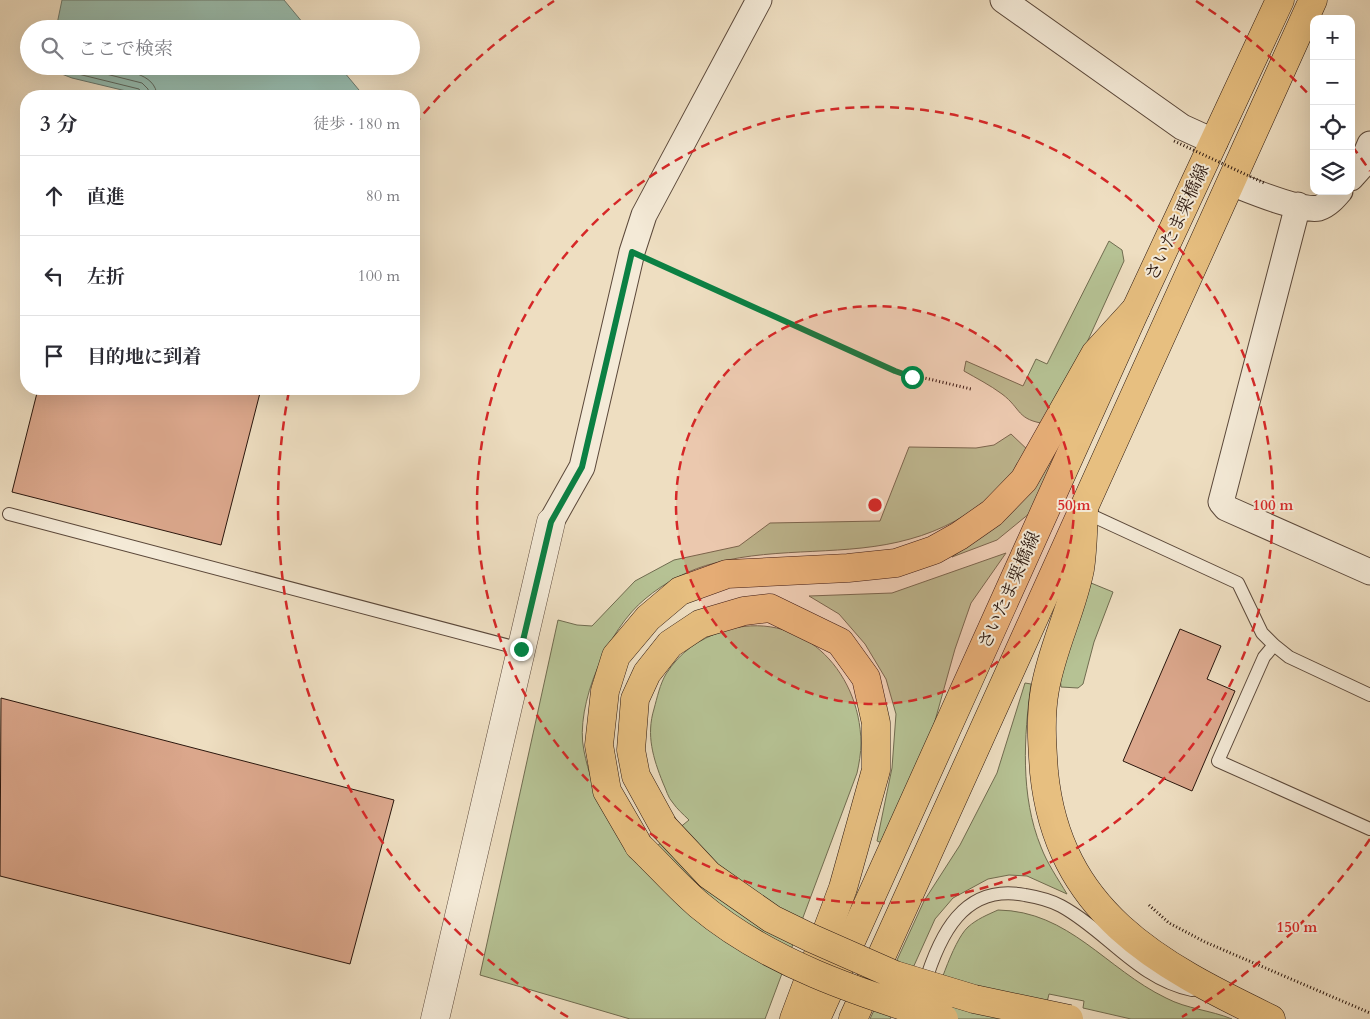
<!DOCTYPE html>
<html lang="ja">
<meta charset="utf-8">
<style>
body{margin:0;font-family:Cardo,"Noto Serif JP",serif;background:#f7f7f7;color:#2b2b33}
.controls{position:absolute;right:15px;top:15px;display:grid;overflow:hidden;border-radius:10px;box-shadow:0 5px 20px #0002}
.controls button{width:45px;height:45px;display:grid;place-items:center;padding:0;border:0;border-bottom:1px solid #e1e1e2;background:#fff;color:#2b2b33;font:25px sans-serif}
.stop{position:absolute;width:15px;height:15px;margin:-11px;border:4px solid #0b8043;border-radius:50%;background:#fff}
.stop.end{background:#0b8043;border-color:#fff;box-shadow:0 1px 5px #0008}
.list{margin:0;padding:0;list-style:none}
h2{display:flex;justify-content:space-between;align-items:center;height:65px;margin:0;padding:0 20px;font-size:21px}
h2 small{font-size:16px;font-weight:400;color:#7c7c81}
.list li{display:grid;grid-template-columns:32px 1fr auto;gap:15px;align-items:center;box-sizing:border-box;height:80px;padding:0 20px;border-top:1px solid #e1e1e2}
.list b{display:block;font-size:19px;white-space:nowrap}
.list em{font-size:16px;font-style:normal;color:#7c7c81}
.icon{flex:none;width:28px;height:28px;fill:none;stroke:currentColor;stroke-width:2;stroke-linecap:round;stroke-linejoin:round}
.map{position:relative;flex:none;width:1370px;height:1019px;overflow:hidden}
.search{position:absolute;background:#fff;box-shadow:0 5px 20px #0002;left:20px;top:20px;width:400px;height:55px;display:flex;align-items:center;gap:12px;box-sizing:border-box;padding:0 18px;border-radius:28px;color:#7c7c81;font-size:19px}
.panel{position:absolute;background:#fff;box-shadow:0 5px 20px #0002;left:20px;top:90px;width:400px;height:305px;border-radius:20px}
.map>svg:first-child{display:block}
.green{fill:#b6c294;stroke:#706c50}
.water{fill:#9abdae;stroke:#6d7a6e}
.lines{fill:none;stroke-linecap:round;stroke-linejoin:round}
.shore{stroke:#626a5e;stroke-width:1}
.building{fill:#dba78c;stroke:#2a160d}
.service-casing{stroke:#5b483a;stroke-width:14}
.minor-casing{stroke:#5b483a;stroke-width:27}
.tertiary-casing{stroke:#5b483a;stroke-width:29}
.primary-casing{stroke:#2a160d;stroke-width:29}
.motorway-casing{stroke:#2a160d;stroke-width:29}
.path{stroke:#2a160d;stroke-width:3;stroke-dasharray:1 2.5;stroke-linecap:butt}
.service{stroke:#f4ead7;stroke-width:12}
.minor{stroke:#f4ead7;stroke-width:25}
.tertiary{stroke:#f4ead7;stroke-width:28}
.primary{stroke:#e7bf80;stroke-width:28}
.motorway{stroke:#e7bf80;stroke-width:28}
.motorway-bridge-casing{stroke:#2a160d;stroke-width:29;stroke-linecap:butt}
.path-bridge{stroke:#2a160d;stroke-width:3;stroke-dasharray:1 2.5;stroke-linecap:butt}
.motorway-bridge{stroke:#e7bf80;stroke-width:28}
.route{stroke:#0b8043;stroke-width:6}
.ring{fill:none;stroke:#d62828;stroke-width:2.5;stroke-dasharray:9 6}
.labels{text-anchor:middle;stroke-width:4;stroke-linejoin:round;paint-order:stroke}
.street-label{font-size:18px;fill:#2a160d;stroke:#f4ead7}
.centre{fill:#d62828;stroke:#f4ead7;stroke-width:2.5}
.ring-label{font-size:15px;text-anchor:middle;font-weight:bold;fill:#d62828;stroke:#f4ead7;stroke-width:4;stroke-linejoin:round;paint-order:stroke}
</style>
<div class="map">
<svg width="1370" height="1019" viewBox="0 0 1370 1019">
<rect width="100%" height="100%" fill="#eedec1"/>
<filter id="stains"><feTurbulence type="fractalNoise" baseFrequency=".004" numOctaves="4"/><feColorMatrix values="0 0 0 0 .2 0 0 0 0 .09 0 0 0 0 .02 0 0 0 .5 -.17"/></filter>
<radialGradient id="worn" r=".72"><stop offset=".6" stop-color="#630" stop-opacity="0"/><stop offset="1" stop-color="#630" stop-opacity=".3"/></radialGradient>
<path class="green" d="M1109 241 1122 250 1124 261 1059 404 1047 424C1016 420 1022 409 1002 394 990 385 976 378 964 371L966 361 1023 386 1036 359 1047 364Z
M1011 434 1031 453C1019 466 1008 480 996 492 973 514 940 531 910 539 847 557 779 546 715 563 690 569 665 582 645 599 609 628 574 705 584 751 592 792 612 830 636 863L689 820C683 814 677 809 673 803 668 798 666 789 663 783 653 758 646 735 654 709 657 698 660 684 666 674 680 652 699 639 723 631 799 607 860 669 861 743 861 753 859 764 857 773L765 1019H630L480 975 558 620 577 625 592 626 635 581 674 560 739 546 770 523 880 521 909 447 976 448 994 445Z
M1059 447 1030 513 997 540 952 557 987 532 1032 488Z
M1006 553 971 603 955 649 933 728 882 843 877 841 892 768 896 714 886 679 865 644 839 614 809 596 892 593Z
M1091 583 1113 592 1094 642 1083 684 1078 688 1061 687 1060 676Z
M1025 683 1031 684C1024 736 1020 796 1041 847 1047 863 1058 879 1067 894L1027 876 1009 875 988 879 953 898 935 919 890 1019H870L924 901 960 845 997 773Z
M998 910C1069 911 1106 969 1166 998 1187 1009 1210 1010 1232 1019H1131L1083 1008 1084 1001 1049 994 1043 1019H928C936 997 952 942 968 927 977 919 987 915 998 910Z"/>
<path class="water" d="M62 0H284L308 29H56Z
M51 66H339L364 96H147L72 78 54 71Z"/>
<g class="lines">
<path class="shore" d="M57 66 74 73 139 89 143 96
M74 66 142 83 148 89 149 96
M104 66C123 71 156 72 157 96"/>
</g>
<path class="building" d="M38 389H261L221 545 12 492Z
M1180 629 1221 646 1207 679 1235 691 1192 791 1123 761Z
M1 698 394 800 350 964 0 876Z"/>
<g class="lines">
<defs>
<path id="service" d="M1084 512 1238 583 1262 633 1274 645 1289 657 1370 695
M9 514 521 649
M1274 645 1264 657 1218 761 1370 829
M924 986C939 936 963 883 1025 895 1037 897 1050 900 1061 906 1107 931 1138 979 1192 990"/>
<path id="minor" d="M1003 0 1182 127 1215 142
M1351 178 1360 168 1370 144
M1231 183C1249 190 1301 212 1319 208 1328 205 1334 198 1340 191
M1298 205 1221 502 1226 508 1370 572
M551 522 582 467 632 252 644 215 759 0"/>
<path id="tertiary" d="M435 1019 551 522"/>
<path id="primary" d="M816 1019 1136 309 1280 0
M853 1019 1313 0"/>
<path id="motorway" d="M1084 512C1083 531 1083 550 1080 569 1072 610 1052 648 1045 689 1040 716 1042 744 1044 772 1058 912 1157 964 1271 1019
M664 827 636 776 631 750 635 699 647 673 670 644 700 624 744 611 770 608 840 642 866 678 876 723V770L843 888 794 1019
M639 846 607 791 599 745 605 691 616 656 648 618 680 591 727 574 848 568 896 563 934 550 959 536 992 513 1024 480 1095 354 1136 309"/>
</defs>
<use href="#service" class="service-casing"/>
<use href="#minor" class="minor-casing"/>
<use href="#tertiary" class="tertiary-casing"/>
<use href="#primary" class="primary-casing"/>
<use href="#motorway" class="motorway-casing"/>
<path class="path" d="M656 262 895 371 971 389
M1149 905 1169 923 1205 942 1370 1013"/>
<use href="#service" class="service"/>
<use href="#minor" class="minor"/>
<use href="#tertiary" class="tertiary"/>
<use href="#primary" class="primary"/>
<use href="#motorway" class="motorway"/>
<defs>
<path id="motorway-bridge" d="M664 827 709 875 772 919 811 938 895 975 974 999 1069 1019
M639 846C659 865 678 887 699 905 768 963 859 993 944 1019"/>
</defs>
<use href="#motorway-bridge" class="motorway-bridge-casing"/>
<path class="path-bridge" d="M1174 141 1264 183"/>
<use href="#motorway-bridge" class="motorway-bridge"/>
</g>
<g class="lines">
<path class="route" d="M521 649 551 522 582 467 632 252 895 371 912 377"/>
</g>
<circle cx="875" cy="505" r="199" fill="#d62828" fill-opacity=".12"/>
<g class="ring">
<circle cx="875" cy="505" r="199"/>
<circle cx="875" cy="505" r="398"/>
<path d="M1370 839A597 597 0 0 1 1182 1017M568 1017A597 597 0 0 1 289 391M414 125A597 597 0 0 1 554 1M1196 1A597 597 0 0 1 1312 98M1352 146A597 597 0 0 1 1370 171"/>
</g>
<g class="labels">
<g class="street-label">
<text transform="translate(1177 222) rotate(-65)" y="6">さいたま栗橋線</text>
<text transform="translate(1009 590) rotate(-66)" y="6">さいたま栗橋線</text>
</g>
</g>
<circle cx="875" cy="505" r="8" class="centre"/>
<g class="ring-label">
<text x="1074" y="510">50 m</text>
<text x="1273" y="510">100 m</text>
<text x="1297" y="932">150 m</text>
</g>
<rect width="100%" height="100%" filter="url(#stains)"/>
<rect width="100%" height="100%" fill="url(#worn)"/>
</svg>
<div class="controls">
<button>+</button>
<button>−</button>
<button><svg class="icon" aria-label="locate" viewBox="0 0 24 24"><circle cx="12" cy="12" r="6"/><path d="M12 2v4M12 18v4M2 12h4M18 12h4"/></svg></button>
<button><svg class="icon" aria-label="layers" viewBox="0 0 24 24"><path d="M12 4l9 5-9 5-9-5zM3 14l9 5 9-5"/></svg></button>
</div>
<div class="stop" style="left:912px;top:377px"></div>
<div class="stop end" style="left:521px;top:649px"></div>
<div class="search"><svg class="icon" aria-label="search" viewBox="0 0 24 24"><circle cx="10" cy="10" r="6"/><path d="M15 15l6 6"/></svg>ここで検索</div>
<section class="panel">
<h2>3 分<small>徒歩 · 180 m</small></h2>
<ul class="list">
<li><svg class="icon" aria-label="ahead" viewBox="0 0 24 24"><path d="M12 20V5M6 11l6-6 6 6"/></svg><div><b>直進</b></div><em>80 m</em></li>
<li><svg class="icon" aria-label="left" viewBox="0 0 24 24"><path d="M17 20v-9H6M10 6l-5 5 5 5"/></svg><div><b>左折</b></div><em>100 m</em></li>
<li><svg class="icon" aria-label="arrive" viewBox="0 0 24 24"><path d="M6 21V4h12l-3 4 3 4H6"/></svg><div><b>目的地に到着</b></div></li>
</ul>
</section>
</div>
